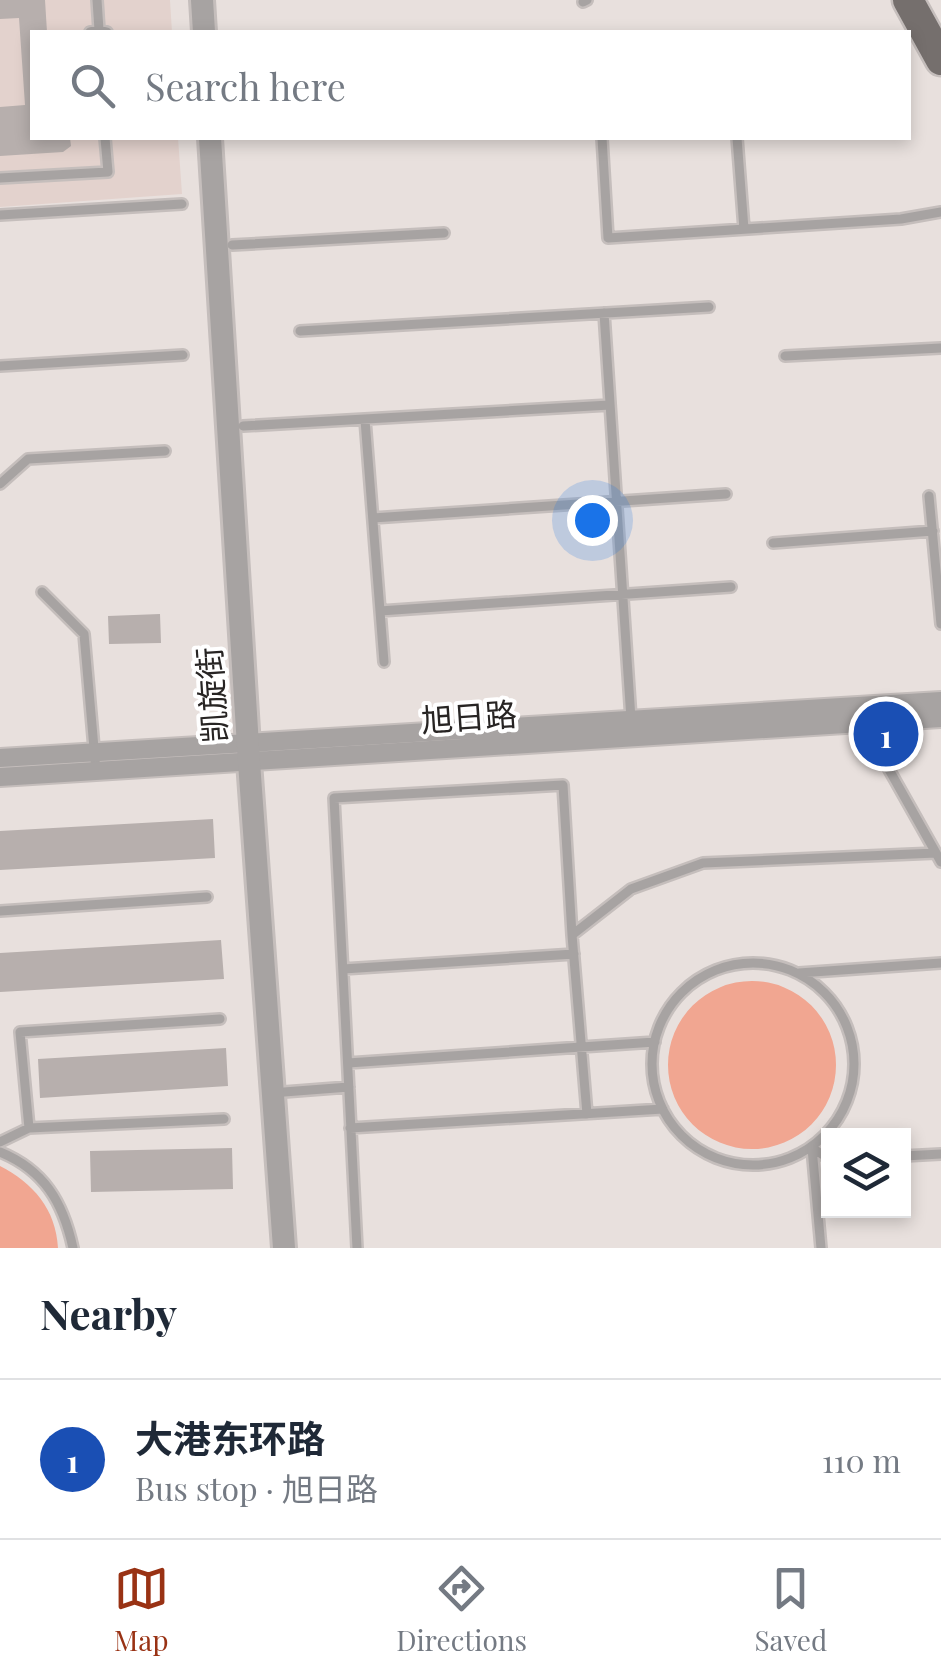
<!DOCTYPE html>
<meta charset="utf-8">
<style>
body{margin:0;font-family:"Playfair Display","Noto Sans SC",serif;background:#f6f6f7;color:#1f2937}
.controls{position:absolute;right:30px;bottom:30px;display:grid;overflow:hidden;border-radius:0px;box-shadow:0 5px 15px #0003}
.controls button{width:90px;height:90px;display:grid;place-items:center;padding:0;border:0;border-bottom:2px solid #e0e1e3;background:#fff;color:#1f2937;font:50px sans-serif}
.you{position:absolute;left:592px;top:520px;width:35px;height:35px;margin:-25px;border:8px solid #fff;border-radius:50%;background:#1a73e8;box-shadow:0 0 0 15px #1a73e833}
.badge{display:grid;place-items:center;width:65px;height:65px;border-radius:50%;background:#993214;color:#fff;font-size:32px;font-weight:700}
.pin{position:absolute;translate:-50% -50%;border:5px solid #fff;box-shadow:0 2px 10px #0006}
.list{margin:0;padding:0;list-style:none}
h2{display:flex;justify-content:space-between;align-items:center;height:130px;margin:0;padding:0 40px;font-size:42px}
h2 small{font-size:32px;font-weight:400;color:#747a83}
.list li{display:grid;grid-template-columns:65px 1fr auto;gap:30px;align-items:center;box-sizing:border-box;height:160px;padding:0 40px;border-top:2px solid #e0e1e3}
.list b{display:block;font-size:38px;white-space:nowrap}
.list p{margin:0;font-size:32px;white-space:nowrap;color:#747a83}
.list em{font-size:32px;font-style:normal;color:#747a83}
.icon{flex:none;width:55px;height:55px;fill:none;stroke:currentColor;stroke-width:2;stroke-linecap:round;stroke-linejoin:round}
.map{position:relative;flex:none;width:941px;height:1248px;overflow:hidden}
.search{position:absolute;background:#fff;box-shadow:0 5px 15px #0003;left:30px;right:30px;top:30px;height:110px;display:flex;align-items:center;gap:25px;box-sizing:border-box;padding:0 35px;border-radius:0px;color:#747a83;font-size:38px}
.sheet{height:290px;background:#fff}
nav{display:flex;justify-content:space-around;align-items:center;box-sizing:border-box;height:140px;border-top:2px solid #e0e1e3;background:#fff;font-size:28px;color:#747a83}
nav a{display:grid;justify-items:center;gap:5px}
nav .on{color:#993214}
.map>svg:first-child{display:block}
.built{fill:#e3d2cd}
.green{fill:#f1a691}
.building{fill:#b7afad}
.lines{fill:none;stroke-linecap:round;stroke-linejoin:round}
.service-casing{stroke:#c5bebc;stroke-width:14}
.minor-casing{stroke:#c5bebc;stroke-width:22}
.tertiary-casing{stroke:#c5bebc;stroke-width:28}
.primary-casing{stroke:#c5bebc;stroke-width:35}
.service{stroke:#a7a3a2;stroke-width:9}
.minor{stroke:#a7a3a2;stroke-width:18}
.tertiary{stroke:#a7a3a2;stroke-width:22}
.primary{stroke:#756f6d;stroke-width:30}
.labels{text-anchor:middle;stroke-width:8;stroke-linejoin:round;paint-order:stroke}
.street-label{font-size:32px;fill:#272423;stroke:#fff}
</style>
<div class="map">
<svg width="941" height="1248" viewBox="0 0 941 1248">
<rect width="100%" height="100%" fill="#e8e0dd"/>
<path class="built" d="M0 0H170L172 32H32V138H178L182 194 0 207Z"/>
<path class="green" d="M668 1065a84 84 0 1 1 168 0a84 84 0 1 1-168 0Z
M0 1166C33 1183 56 1209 58 1248H0Z"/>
<path class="building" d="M0 0H45L47 32H32V138H70L71 146 63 152 0 156V107L25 105 19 18 0 19Z
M160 614 161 643 109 644 108 616Z
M213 819 215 858 0 870V831Z
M221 940 224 979 0 992V953Z
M226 1048 228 1086 40 1098 38 1059Z
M232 1148 233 1189 91 1192 90 1151Z"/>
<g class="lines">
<defs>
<path id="service" d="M97 0 99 30
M583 2 587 0
M90 32 99 30 107 32
M602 138 608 238 901 219 941 212
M737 138 744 229
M0 178 108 172 105 138
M0 215 182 204
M232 245 444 233
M604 313 631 719
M300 331 709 307
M785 356 941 348
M0 366 183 355
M365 420 384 662
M243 426 610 405
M0 484 28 459 165 451
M929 496 941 624
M373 518 726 494
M773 543 933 531
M42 592 84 634 96 771
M380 611 731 587
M887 766 936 853
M0 911 207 897
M572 935 587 1114
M652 1064a101 101 0 1 1 202 0a101 101 0 1 1-202 0Z
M343 969 574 954
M799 973 941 963
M348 1063 655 1042
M284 1092 349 1087
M29 1128 20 1032 220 1019
M350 1128 663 1109
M0 1142 29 1128 224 1119
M812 1148 821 1248
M812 1148 828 1158
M0 1152C44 1170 63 1202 73 1248
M904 1156 941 1154
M357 1248 334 798 563 785 572 935 631 889 703 863 936 853 941 862"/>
<path id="minor" d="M0 758 941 701
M0 777 941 718"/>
<path id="tertiary" d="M202 0 204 32
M210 138 249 762 284 1248"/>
<path id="primary" d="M908 0 941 60"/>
</defs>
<use href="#service" class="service-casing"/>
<use href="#minor" class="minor-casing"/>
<use href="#tertiary" class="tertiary-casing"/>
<use href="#primary" class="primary-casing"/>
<use href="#service" class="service"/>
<use href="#minor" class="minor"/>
<use href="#tertiary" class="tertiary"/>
<use href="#primary" class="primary"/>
</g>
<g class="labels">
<g class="street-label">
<text transform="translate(213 695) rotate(-94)" y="11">凯旋街</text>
<text transform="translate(469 718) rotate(-4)" y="11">旭日路</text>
</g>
</g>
</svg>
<div class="controls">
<button><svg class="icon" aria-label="layers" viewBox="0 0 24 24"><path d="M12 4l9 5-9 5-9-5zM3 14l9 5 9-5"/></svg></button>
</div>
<div class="you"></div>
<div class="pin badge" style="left:886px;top:734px;background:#1a4fb4">1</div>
<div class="search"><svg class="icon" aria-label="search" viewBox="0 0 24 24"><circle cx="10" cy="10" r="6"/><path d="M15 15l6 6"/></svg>Search here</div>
</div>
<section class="sheet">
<h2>Nearby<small></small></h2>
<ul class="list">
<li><span class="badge" style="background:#1a4fb4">1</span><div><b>大港东环路</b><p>Bus stop · 旭日路</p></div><em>110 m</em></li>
</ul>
</section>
<nav>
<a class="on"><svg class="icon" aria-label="map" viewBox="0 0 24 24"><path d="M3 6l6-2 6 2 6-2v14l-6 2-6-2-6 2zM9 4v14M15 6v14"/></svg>Map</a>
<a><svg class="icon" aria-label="directions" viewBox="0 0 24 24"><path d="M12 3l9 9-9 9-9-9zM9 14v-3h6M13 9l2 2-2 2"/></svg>Directions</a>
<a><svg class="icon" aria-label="saved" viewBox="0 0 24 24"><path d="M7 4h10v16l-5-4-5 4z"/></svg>Saved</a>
</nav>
